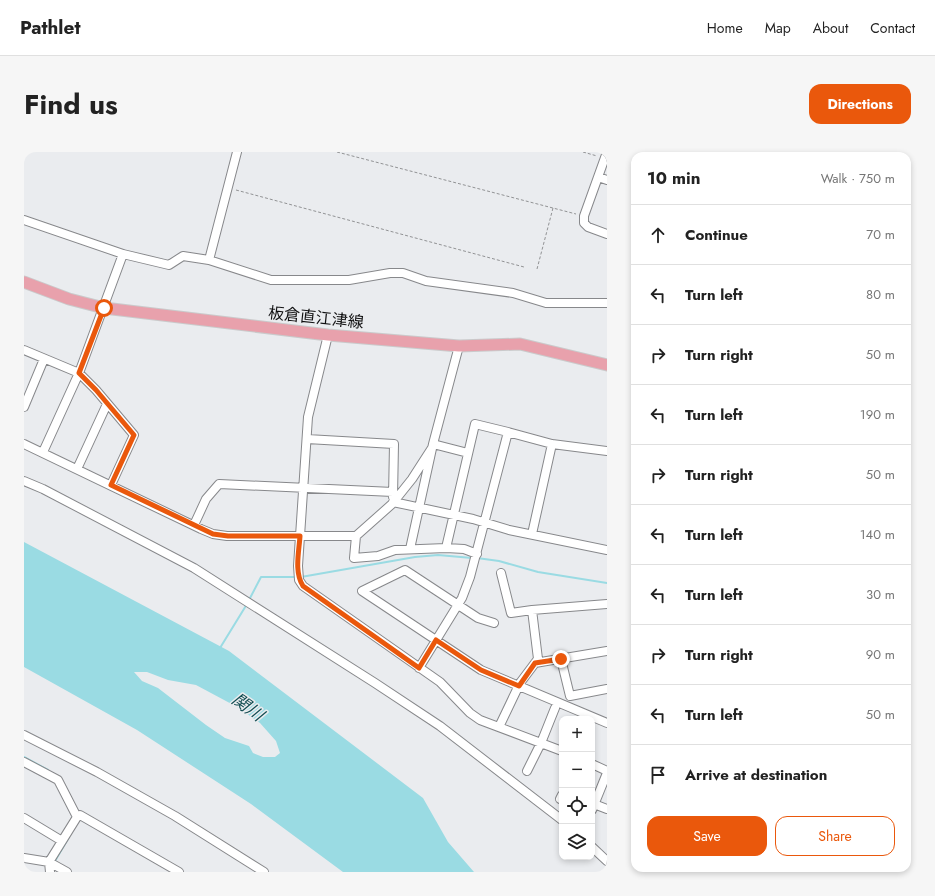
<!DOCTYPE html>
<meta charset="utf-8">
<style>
body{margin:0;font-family:Jost,"Noto Sans JP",sans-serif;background:#f6f6f6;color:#222}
.controls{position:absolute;right:12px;bottom:12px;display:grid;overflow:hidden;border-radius:8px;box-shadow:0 2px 6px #0003}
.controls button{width:36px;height:36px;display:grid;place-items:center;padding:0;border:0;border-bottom:1px solid #e0e0e0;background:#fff;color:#222;font:20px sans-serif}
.stop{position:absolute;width:12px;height:12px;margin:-9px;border:3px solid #ea580c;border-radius:50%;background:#fff}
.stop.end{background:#ea580c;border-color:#fff;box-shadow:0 1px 4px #0008}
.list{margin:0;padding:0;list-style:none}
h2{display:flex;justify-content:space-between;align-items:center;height:52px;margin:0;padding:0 16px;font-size:17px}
h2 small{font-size:13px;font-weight:400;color:#767676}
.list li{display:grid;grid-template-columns:26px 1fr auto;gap:12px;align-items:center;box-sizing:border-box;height:60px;padding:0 16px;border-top:1px solid #e0e0e0}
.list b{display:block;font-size:15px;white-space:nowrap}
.list em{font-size:13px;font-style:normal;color:#767676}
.actions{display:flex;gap:8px;padding:12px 16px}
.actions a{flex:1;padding:9px 0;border:1px solid #ea580c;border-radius:12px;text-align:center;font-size:14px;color:#ea580c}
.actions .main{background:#ea580c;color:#fff}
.icon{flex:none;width:22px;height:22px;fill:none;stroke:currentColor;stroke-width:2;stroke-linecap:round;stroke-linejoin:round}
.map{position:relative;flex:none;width:583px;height:720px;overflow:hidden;border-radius:12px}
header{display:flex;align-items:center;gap:24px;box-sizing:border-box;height:56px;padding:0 20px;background:#fff;border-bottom:1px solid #e0e0e0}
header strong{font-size:19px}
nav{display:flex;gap:22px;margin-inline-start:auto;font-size:14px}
.intro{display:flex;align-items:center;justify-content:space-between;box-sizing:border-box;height:96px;padding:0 24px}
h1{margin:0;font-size:28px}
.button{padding:10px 18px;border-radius:12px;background:#ea580c;color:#fff;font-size:14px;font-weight:700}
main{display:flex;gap:24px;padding:0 24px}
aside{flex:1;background:#fff;border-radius:12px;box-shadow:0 2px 6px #0003}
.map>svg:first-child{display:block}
.water{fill:#9adbe3;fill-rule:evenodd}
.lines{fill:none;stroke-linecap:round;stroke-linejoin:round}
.stream{stroke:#9adbe3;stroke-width:2}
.minor-casing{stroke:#87888b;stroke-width:10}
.major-casing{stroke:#cacacb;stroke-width:13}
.path{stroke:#919294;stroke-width:1;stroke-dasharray:3 2;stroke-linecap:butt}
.minor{stroke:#fff;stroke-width:8}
.major{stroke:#e8a1ac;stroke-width:11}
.route{stroke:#ea580c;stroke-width:5}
.labels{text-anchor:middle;stroke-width:3;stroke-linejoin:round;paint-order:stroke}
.street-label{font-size:16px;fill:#101011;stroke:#eaecef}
.water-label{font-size:17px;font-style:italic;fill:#114c51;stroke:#eaecef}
</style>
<header>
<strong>Pathlet</strong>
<nav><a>Home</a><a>Map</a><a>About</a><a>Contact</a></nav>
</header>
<div class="intro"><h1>Find us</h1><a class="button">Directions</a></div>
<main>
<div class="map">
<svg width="583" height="720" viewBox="0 0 583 720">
<rect width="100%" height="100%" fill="#eaecef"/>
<path class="water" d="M0 390 205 499 399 646 424 690 450 720H319L227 652 113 578 0 515ZM123 520 144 528 172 533 215 556 236 571 252 589 256 601 251 605H239L229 601 225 594 201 586 182 573 134 536 118 529 110 520Z"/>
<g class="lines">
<path class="stream" d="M453 406 475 409 514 420 583 431
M277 425 391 405 414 403 448 406
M225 448 237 425H273
M196 496 223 452
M0 605 24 618
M31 709 45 685"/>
<defs>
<path id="minor" d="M583 0 560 64V71L564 75 583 82
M574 25 583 28
M0 68 99 102 145 113 159 104 185 108 247 128H325L366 121H379L402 129 489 141 522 151H583
M185 108 213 0
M304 183 284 265 274 414 275 428 279 434 416 530 446 561 456 568 538 599
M0 198 55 221 72 238 110 283 87 333
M0 255 20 207
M283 287 370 292 369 345
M0 292 177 377 189 382 203 384H332L368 352 388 327 408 296
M409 292 444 301
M19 300 55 221 99 102
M53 317 83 252
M0 329 19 337 170 416 351 531 416 574 538 668
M369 350 449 367 485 378 583 398
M170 373 182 347 195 332 369 340
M508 382 528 292
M332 384 330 406 354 404 371 398 422 396
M386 397 409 292 435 194
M453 402 440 397 422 396 451 272 484 280
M477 421 487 461 508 458
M470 471 454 466 381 418 338 439 457 518 583 571
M537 507 546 544 583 537
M511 511 583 499
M395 516 438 446 446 425 484 280 528 292 583 299
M475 575 496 531 514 507 508 458 583 452
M0 583 73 620 151 664 240 720
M0 610 34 628 53 665
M568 612 583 619
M503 619 517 591 531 556
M536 647 538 643
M570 652 583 657
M568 658 583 621
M53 665 56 663 155 720
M0 666 38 689
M568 695 583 709
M0 706 25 710 43 720
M26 720 25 710 53 665"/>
<path id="major" d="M0 130 45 147 80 156 304 183 435 194 496 192 583 213"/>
</defs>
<use href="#minor" class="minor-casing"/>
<use href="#major" class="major-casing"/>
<path class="path" d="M313 0 552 62
M559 0 573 4
M212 38 500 115
M513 117 529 56"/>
<use href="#minor" class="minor"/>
<use href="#major" class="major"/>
</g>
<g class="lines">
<path class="route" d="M80 156 55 221 72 238 110 283 87 333 189 382 204 384H276C275 400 270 420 279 434L395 516 412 488 457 518 495 534 511 511 537 507"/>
</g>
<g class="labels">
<g class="street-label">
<text transform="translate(292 165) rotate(6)" y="6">板倉直江津線</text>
</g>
<g class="water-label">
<text transform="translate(224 555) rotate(36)" y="6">関川</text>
</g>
</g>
</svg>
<div class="controls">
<button>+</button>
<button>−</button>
<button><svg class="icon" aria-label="locate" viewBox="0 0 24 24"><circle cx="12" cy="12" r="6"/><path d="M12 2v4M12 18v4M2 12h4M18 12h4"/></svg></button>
<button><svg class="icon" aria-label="layers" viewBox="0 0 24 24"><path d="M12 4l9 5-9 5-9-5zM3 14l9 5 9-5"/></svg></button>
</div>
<div class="stop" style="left:80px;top:156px"></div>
<div class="stop end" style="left:537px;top:507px"></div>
</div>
<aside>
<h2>10 min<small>Walk · 750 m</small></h2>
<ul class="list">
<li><svg class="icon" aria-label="ahead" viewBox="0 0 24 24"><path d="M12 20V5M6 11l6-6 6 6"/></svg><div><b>Continue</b></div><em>70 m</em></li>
<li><svg class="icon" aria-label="left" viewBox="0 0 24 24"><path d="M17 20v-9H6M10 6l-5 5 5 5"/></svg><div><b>Turn left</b></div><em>80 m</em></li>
<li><svg class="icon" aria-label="right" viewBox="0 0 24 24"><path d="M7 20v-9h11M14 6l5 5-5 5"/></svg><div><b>Turn right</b></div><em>50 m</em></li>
<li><svg class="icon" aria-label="left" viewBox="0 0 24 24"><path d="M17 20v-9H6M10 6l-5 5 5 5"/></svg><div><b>Turn left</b></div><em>190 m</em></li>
<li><svg class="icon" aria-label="right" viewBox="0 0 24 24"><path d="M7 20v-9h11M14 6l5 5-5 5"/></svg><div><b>Turn right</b></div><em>50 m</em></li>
<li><svg class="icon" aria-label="left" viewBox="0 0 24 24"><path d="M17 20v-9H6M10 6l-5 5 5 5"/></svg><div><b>Turn left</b></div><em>140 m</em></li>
<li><svg class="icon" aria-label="left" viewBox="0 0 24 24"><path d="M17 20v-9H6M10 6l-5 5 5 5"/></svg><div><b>Turn left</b></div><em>30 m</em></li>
<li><svg class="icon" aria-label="right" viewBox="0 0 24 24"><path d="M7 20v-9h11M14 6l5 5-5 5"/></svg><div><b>Turn right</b></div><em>90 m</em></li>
<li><svg class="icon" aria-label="left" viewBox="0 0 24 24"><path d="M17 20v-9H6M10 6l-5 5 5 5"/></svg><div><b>Turn left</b></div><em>50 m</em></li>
<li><svg class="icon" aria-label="arrive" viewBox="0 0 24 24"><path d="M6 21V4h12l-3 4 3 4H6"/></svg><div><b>Arrive at destination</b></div></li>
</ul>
<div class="actions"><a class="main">Save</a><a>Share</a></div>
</aside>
</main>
